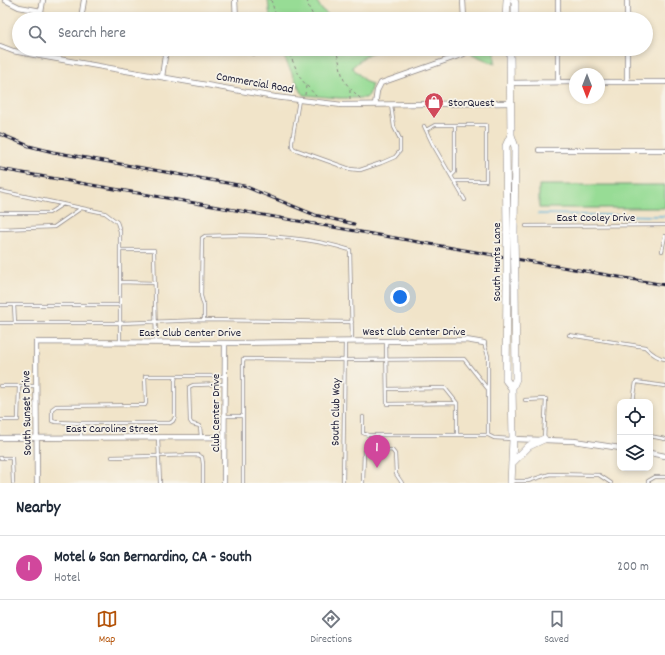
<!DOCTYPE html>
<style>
body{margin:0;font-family:Dekko,sans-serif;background:#f6f6f7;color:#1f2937}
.controls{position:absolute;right:12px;bottom:12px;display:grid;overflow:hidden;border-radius:8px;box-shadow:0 2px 6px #0003}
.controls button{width:36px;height:36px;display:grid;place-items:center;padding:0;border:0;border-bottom:1px solid #e0e1e3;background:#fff;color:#1f2937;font:20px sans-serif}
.compass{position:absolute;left:569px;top:68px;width:36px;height:36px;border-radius:50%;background:#fff;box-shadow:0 2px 6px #0003;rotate:180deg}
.you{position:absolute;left:400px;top:297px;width:14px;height:14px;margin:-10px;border:3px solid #fff;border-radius:50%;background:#1a73e8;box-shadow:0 0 0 6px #1a73e833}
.badge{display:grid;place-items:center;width:26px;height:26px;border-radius:50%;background:#b45309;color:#fff;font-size:13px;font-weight:700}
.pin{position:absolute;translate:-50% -33px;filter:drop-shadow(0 1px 2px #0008)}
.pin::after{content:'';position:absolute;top:21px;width:14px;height:12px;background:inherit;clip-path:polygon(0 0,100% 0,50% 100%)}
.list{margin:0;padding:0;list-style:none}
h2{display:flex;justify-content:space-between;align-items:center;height:52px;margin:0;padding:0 16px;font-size:17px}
h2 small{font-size:13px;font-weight:400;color:#747a83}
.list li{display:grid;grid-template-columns:26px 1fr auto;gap:12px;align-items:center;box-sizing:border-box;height:64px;padding:0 16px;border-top:1px solid #e0e1e3}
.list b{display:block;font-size:15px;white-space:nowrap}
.list p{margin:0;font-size:13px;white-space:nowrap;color:#747a83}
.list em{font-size:13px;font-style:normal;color:#747a83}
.icon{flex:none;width:22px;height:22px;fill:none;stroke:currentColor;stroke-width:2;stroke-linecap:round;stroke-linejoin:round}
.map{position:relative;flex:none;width:665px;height:483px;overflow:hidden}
.search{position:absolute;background:#fff;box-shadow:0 2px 6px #0003;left:12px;right:12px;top:12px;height:44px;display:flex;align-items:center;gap:10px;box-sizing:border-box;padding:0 14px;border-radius:22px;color:#747a83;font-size:15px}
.sheet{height:116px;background:#fff}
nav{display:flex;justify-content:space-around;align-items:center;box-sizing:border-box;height:56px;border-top:1px solid #e0e1e3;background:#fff;font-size:11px;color:#747a83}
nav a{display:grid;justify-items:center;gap:2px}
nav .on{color:#b45309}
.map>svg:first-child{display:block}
.green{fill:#97dc95;stroke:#5c7f68}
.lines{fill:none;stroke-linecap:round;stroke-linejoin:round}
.stream{stroke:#5eb3db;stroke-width:1.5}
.service-casing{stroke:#8a8382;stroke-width:4}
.minor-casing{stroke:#8a8382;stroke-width:6}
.secondary-casing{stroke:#8a8382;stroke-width:8}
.path{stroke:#8a8382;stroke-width:1;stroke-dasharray:3 3;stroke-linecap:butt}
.service{stroke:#fff;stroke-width:2.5}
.minor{stroke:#fff;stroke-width:4.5}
.secondary{stroke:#fff;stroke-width:7}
.rail-casing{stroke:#22223b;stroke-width:3}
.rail{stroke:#f7f3e8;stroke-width:1.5;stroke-dasharray:4.5;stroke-linecap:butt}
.secondary-bridge-casing{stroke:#8a8382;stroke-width:8;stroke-linecap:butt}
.secondary-bridge{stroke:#fff;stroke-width:7}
.labels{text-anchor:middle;stroke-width:3.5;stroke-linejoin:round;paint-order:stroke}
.street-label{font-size:12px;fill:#22223b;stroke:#f7f3e8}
.poi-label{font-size:12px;fill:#22223b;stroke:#f7f3e8;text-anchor:start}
</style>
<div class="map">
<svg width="665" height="483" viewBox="0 0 665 483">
<rect width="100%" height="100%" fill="#f7f3e8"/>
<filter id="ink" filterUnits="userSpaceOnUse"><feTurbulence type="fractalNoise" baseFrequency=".025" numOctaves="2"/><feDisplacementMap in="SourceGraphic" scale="8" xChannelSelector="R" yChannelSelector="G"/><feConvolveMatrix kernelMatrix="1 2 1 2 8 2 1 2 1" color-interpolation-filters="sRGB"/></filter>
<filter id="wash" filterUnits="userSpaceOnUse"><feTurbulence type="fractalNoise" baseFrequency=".012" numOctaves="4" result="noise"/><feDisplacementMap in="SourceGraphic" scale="16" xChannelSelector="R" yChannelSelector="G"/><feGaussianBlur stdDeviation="0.9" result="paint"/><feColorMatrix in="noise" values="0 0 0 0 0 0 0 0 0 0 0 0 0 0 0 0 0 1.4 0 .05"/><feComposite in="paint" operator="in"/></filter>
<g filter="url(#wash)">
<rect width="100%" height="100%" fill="#f1e4c9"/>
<path class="green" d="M268 0H316L322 10 334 19H270Z
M280 49H383L368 54 352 67 366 82 372 84 369 95 366 98H339L303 95Z
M473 49H495V64L472 54Z
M539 185H665V208H539Z"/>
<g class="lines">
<path class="stream" d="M538 214 665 216"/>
</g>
</g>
<g filter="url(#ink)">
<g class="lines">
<defs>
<path id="service" d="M299 100 292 141V146L294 149 350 169 360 170 381 163 395 157 400 151V139L394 127 391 105
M424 126 432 143 465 200
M426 130 435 125H486V181H454
M451 176 455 172V125
M0 191 105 213 117 222 120 231V342
M0 213H49L63 204
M526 226 665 225
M0 229 54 227 80 209
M120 250H154L156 342
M662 251 665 236
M120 282 155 283
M0 305H120
M14 305 15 323
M352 322 204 320V306L201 296 202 238 205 236C252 234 304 235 350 250L352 341
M0 323H120L204 320
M569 335 645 347C651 353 657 358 665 359
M386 341 387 404 457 403 445 388 387 389
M484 343 488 356V435
M0 386H36
M525 400 546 399 544 439
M633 402 636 382 665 386
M457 403V435
M225 416H243V483
M243 416V359L345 360 464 359 487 388
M363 417V433L368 435H488L494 438 512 439
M0 420H18L19 386
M81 423 56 422 52 421V409L56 406 145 405 146 403 145 376H176
M650 436 665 439
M201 437 200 426 192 424 190 421 189 387 193 385 224 384
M81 438V423H170L173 421 175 417V380L176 376H224
M158 438 160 483
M112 457 198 455 202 457 203 464V483
M0 458H12L13 483
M512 481H528L550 474 599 475 611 483
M343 483 345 342
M363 483 364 451 392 450 395 454 396 474 402 483
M648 483V481L655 477H665"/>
<path id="minor" d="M5 0 19 7 41 11
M235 0 236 19
M463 0 464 19
M558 0V19
M627 0V19
M40 19 43 0
M81 19 84 0
M0 46 13 51 35 55 275 97 342 105 511 103
M232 49 257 53 267 50
M558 49V82
M627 49V82
M162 77 166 49
M599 82H665
M510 83 575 82
M375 105 377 91 381 83 464 54V49
M539 150H665
M0 438 224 437
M513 439 574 441 620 448
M650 453 665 456
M37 483 36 342 236 343 466 340 484 343
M224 483 225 343"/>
<path id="secondary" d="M514 0 515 3V19
M506 19 507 0
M508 49 510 51 511 135 515 147 514 235
M507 233 506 146 511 135
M507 281 506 380 512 388
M512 463 529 446 544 439
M511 483 513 439 512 388 516 379 515 282"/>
</defs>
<use href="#service" class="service-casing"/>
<use href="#minor" class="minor-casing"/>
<use href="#secondary" class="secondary-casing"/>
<path class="path" d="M271 0 277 19
M307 0 309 8 315 19
M287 49 301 79 316 96
M335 49C340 59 340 70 344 80 348 87 355 93 361 99
M305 95 306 86
M350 99V89"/>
<use href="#service" class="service"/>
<use href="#minor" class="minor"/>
<use href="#secondary" class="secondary"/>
<defs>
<path id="rail" d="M0 134 29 146 53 152 244 186 315 215 354 224
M0 169 665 285"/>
</defs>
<use href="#rail" class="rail-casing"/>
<use href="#rail" class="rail"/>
<defs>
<path id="secondary-bridge" d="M507 233V281
M514 235 515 282"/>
</defs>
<use href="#secondary-bridge" class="secondary-bridge-casing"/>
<use href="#secondary-bridge" class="secondary-bridge"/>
</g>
</g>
<defs>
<symbol id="shop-pin" viewBox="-11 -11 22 30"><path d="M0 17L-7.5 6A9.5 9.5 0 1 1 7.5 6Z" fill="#d1495b" stroke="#f7f3e8"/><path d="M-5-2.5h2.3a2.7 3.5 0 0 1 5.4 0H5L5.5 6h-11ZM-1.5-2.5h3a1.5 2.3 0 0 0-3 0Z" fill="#fff"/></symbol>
</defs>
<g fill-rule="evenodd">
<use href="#shop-pin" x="423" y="91" width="22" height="30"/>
</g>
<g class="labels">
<g class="street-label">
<text transform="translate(255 82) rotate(10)" y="4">Commercial Road</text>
<text x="596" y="221">East Cooley Drive</text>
<text transform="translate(496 262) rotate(-90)" y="4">South Hunts Lane</text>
<text x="414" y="335">West Club Center Drive</text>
<text x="190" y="336">East Club Center Drive</text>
<text transform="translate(335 412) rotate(-89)" y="4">South Club Way</text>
<text transform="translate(26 413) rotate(-91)" y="4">South Sunset Drive</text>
<text transform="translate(215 413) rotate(-90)" y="4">Club Center Drive</text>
<text x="112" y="432">East Caroline Street</text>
</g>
<g class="poi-label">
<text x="448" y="106">StorQuest</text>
</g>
</g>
</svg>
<div class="controls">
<button><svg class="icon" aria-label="locate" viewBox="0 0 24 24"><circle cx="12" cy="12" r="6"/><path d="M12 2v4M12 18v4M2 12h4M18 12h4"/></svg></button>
<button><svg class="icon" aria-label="layers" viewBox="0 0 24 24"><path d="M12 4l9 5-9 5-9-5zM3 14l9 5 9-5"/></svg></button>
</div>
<svg class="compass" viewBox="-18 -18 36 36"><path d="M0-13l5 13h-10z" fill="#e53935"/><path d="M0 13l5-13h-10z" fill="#747a83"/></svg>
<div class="you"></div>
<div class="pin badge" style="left:377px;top:468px;background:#d1479c">1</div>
<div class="search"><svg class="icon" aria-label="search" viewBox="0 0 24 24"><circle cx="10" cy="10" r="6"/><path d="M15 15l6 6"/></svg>Search here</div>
</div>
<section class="sheet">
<h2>Nearby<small></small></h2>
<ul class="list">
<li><span class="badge" style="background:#d1479c">1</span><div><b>Motel 6 San Bernardino, CA - South</b><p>Hotel</p></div><em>200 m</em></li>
</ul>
</section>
<nav>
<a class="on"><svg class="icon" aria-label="map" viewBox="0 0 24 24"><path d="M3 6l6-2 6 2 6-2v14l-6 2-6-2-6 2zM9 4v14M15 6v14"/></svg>Map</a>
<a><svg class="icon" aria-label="directions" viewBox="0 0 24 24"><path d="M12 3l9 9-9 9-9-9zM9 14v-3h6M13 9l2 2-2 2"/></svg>Directions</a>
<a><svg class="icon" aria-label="saved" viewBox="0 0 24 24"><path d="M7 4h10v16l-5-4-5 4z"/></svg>Saved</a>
</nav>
